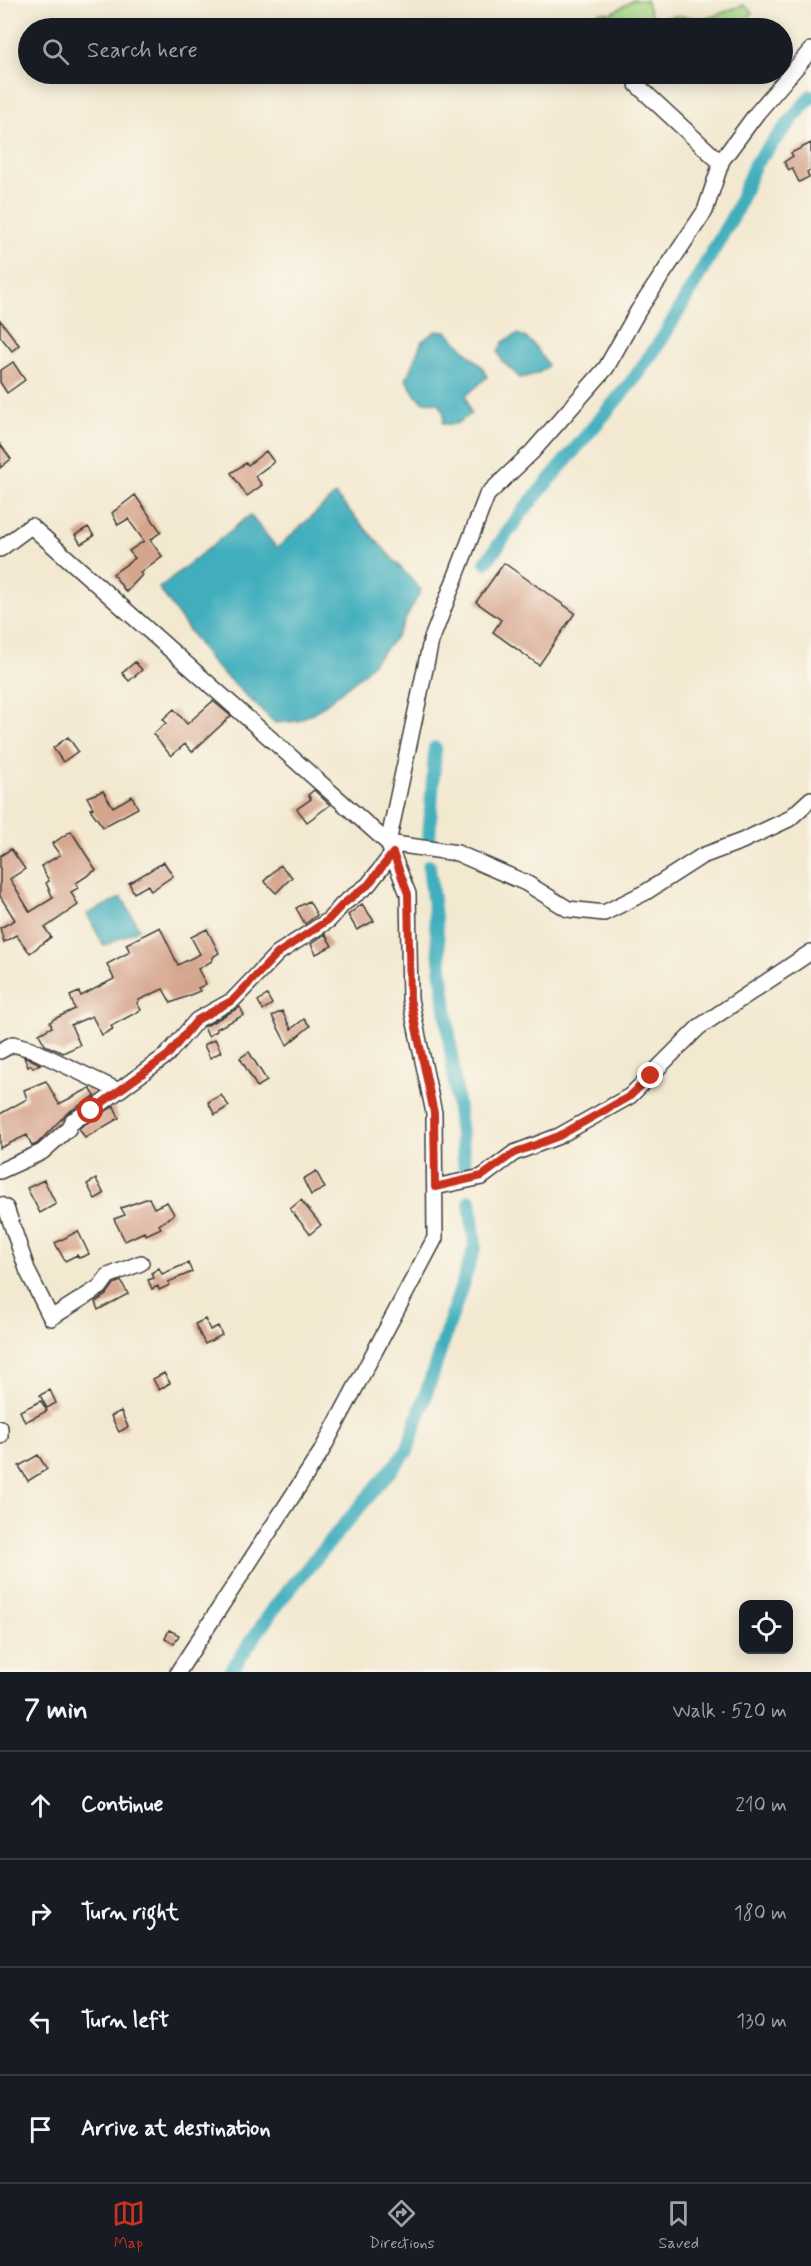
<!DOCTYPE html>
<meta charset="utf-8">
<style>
body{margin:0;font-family:Mynerve,sans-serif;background:#20242c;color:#f1f3f6}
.controls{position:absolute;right:18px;bottom:18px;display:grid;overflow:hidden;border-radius:12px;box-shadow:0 3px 15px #0003}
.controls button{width:54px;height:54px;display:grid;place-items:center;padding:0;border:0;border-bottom:2px solid #363941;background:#171b24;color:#f1f3f6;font:30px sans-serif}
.stop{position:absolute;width:18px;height:18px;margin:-14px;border:4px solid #c8321e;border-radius:50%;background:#fff}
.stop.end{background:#c8321e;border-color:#fff;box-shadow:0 2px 6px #0008}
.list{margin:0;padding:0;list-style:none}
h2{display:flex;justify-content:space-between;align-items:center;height:78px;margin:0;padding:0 24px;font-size:26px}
h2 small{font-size:20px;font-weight:400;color:#9ea1a6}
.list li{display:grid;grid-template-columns:39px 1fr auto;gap:18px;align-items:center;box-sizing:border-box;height:108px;padding:0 24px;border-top:2px solid #363941}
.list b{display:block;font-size:22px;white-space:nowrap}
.list em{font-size:20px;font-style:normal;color:#9ea1a6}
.icon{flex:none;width:33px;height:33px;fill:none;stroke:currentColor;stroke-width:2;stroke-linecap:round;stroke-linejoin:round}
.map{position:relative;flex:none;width:811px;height:1672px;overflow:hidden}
.search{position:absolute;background:#171b24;box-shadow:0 3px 15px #0003;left:18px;right:18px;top:18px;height:66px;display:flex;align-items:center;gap:15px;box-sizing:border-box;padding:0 21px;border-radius:33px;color:#9ea1a6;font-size:22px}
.sheet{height:510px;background:#171b24}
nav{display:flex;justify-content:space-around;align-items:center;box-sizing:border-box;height:84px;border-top:2px solid #363941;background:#171b24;font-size:16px;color:#9ea1a6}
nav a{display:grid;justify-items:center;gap:3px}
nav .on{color:#c8321e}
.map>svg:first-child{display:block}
.green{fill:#a4d786;stroke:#607a51;stroke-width:1.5}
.water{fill:#40aebd;stroke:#2e656c;stroke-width:1.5}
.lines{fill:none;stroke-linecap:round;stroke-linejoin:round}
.canal{stroke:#40aebd;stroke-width:14}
.building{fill:#d5a48c}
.minor-casing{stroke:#3c3b37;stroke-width:18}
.minor{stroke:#fff;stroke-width:15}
.route{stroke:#c8321e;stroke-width:8}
</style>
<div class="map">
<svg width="811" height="1672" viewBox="0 0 811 1672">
<rect width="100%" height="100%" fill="#fbf7ec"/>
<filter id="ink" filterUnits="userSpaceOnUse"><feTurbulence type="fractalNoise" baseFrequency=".0167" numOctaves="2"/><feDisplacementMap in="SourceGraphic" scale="12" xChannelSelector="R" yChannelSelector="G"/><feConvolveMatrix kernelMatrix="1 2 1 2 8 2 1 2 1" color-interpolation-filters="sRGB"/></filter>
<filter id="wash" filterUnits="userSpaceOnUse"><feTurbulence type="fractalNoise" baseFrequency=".008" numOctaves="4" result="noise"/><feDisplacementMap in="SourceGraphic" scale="24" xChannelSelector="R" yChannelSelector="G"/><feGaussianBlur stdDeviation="1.35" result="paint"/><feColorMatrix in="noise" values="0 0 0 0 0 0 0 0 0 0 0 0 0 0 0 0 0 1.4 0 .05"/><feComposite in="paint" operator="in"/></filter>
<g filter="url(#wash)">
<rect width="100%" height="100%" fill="#f3e9d1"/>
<path class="green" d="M633 0H646L652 17 657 22C680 10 681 18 703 19 709 19 735 7 744 5L753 13 738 28H604L599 12 612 13Z"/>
<path class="water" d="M436 331H446L483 368 487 377 466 396 471 414 456 424H443L444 414 439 403 424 402 416 396 406 380 422 341Z
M517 334C532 338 539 353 548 365 541 374 531 376 520 378L502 361 498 352 503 342Z
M335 495 421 590 396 637 364 673 321 708 298 721 275 723 212 663 159 588 250 515 277 548Z
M122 897 139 929 104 946 87 914Z"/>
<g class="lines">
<path class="canal" d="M486 562 523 511 633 380 664 336 736 211 755 164 811 96
M429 838 435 748
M429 866 465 1169
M230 1672 277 1604 407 1451 475 1246 470 1201"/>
</g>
<g id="blocks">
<path class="building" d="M811 143V170L807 172 809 177 799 182 792 168 789 170 784 162 793 156 791 153Z
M0 320 19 345 12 351 0 336Z
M13 362 25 380 7 393 0 382V371Z
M0 444 11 459 0 468Z
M266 451 274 462 255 476 262 485 247 496 231 473 246 463 248 465Z
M135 495 161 532 150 540 162 556 140 573 142 575 126 592 113 574 135 558 129 551 144 541 128 519 118 525 112 513Z
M88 527 94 536 81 544 75 535Z
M504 563 575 613 539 665 493 632 501 620 476 602Z
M135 662 142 670 129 681 122 673Z
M213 701 231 716 192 752 185 744 171 756 153 734 166 723 163 719 174 709 187 724Z
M68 737 78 751 63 762 53 748Z
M314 790 330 805 307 822 297 809 311 799 308 795Z
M103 791 113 807 132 796 138 808 103 827 90 809 93 808 87 797Z
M71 831 96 870 76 883 78 888 71 892 78 905 45 928 51 937 30 953 16 935 4 942 0 928 15 920 0 896V856L11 849 25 869 10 879 30 912 53 898 46 883 49 881 41 866 60 855 52 844Z
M164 862 173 876 151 891 148 885 134 893 129 883Z
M280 865 292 877 276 893 264 881Z
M309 901 317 915 305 924 296 908Z
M362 904 374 921 357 930 348 915Z
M160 927 178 965 200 954 191 937 207 929 219 953 214 956 212 961 198 969 206 984 198 988 200 991 171 1003 163 989 139 1000 137 1003 141 1010 111 1026 113 1029 102 1035 92 1016 71 1025 80 1045 63 1053 45 1045 39 1034 52 1027 50 1022 54 1019 75 1009 70 996 79 992 81 996 114 979 107 964 130 952 126 944Z
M325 934 332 946 316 954 311 944Z
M267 995 272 1004 263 1010 258 1001Z
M240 1007 244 1015 216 1029 217 1031 208 1036 204 1027Z
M282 1011 291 1029 304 1019 310 1026 287 1045 272 1016Z
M215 1039 221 1052 210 1058 204 1045Z
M249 1052 267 1081 257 1087 240 1058Z
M24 1057 28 1058 40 1064 33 1068 31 1065 28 1067Z
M46 1081 59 1104 90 1088 95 1096 67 1113 37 1144 32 1146 27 1135 0 1148V1114L27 1099 24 1090Z
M221 1095 229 1106 215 1115 208 1102Z
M114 1106 119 1118 85 1138 79 1128Z
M316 1171 325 1188 311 1195 303 1179Z
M96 1179 104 1194 95 1199 87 1184Z
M44 1180 56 1204 40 1213 27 1188Z
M149 1198 154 1208 167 1202 174 1214 159 1225 161 1228 146 1235 144 1232 125 1241 114 1219 125 1215 121 1208Z
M301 1200 321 1225 310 1234 290 1209Z
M78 1231 89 1254 79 1258 77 1255 65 1261 55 1243Z
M188 1263 192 1272 168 1282 170 1285 159 1290 158 1286 152 1289 148 1280 154 1278 151 1273 159 1268 162 1274Z
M121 1281 128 1294 98 1310 95 1302 106 1295 114 1284Z
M205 1319 210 1330 218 1326 222 1335 205 1344 195 1324Z
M164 1373 170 1383 159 1390 153 1379Z
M50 1390 56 1403 47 1408 40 1395Z
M41 1401 47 1411 25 1422 20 1411Z
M121 1411 128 1427 119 1432 111 1416Z
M38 1455 47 1469 28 1481 19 1466Z
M169 1630 179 1635 174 1644 165 1639Z"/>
</g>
</g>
<g filter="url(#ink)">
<use href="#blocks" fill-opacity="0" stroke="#3c3b37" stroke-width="1.5"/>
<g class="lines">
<defs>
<path id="minor" d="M637 85 721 163
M0 549 31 526 388 843 457 853 526 883 568 909 604 913 646 892 702 856 742 841 789 819 811 799
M0 1051 13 1044 31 1049 117 1090
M0 1171 42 1152 68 1129 72 1121 91 1111 167 1055 197 1020 233 1000 278 953 329 920 343 904 368 885 393 853
M435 1187 482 1177 514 1153 559 1136 630 1096 699 1027 811 952
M0 1205 6 1208 28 1272 51 1318 100 1287 108 1276 141 1263
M0 1428V1436
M178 1672 321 1452 435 1238 434 1113 410 999 408 894 388 843 431 641 487 495 532 452 606 368 638 311 705 211 722 160 757 113 811 50"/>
</defs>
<use href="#minor" class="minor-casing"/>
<use href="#minor" class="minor"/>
</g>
</g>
<g class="lines" filter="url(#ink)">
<path class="route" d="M91 1111 168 1055 197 1020 233 1000 278 953 328 920 343 904 368 885 393 853 408 894 410 999 434 1113 435 1187 482 1176 514 1153 559 1136 630 1096 651 1076"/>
</g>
</svg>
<div class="controls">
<button><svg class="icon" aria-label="locate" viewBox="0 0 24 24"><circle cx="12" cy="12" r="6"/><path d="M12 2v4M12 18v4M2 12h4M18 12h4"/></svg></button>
</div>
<div class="stop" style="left:91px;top:1111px"></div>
<div class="stop end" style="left:651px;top:1076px"></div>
<div class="search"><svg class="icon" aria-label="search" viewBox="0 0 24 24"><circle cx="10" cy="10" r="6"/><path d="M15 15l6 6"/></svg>Search here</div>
</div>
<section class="sheet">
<h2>7 min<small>Walk · 520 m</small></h2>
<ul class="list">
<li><svg class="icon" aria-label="ahead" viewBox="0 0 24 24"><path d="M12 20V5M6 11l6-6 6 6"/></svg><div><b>Continue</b></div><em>210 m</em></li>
<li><svg class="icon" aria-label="right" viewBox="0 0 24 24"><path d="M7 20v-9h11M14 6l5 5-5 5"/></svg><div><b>Turn right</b></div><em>180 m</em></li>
<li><svg class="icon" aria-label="left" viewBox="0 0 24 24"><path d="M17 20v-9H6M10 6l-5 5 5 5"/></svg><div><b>Turn left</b></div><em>130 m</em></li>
<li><svg class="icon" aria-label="arrive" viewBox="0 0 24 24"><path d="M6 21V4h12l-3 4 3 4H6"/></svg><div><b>Arrive at destination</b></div></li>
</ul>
</section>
<nav>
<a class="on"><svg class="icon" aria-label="map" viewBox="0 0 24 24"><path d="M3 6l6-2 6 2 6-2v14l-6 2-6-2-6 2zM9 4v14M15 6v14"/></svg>Map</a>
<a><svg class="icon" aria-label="directions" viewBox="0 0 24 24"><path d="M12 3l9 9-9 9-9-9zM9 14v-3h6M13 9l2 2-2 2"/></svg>Directions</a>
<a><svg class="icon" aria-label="saved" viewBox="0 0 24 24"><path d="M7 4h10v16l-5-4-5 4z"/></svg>Saved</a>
</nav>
